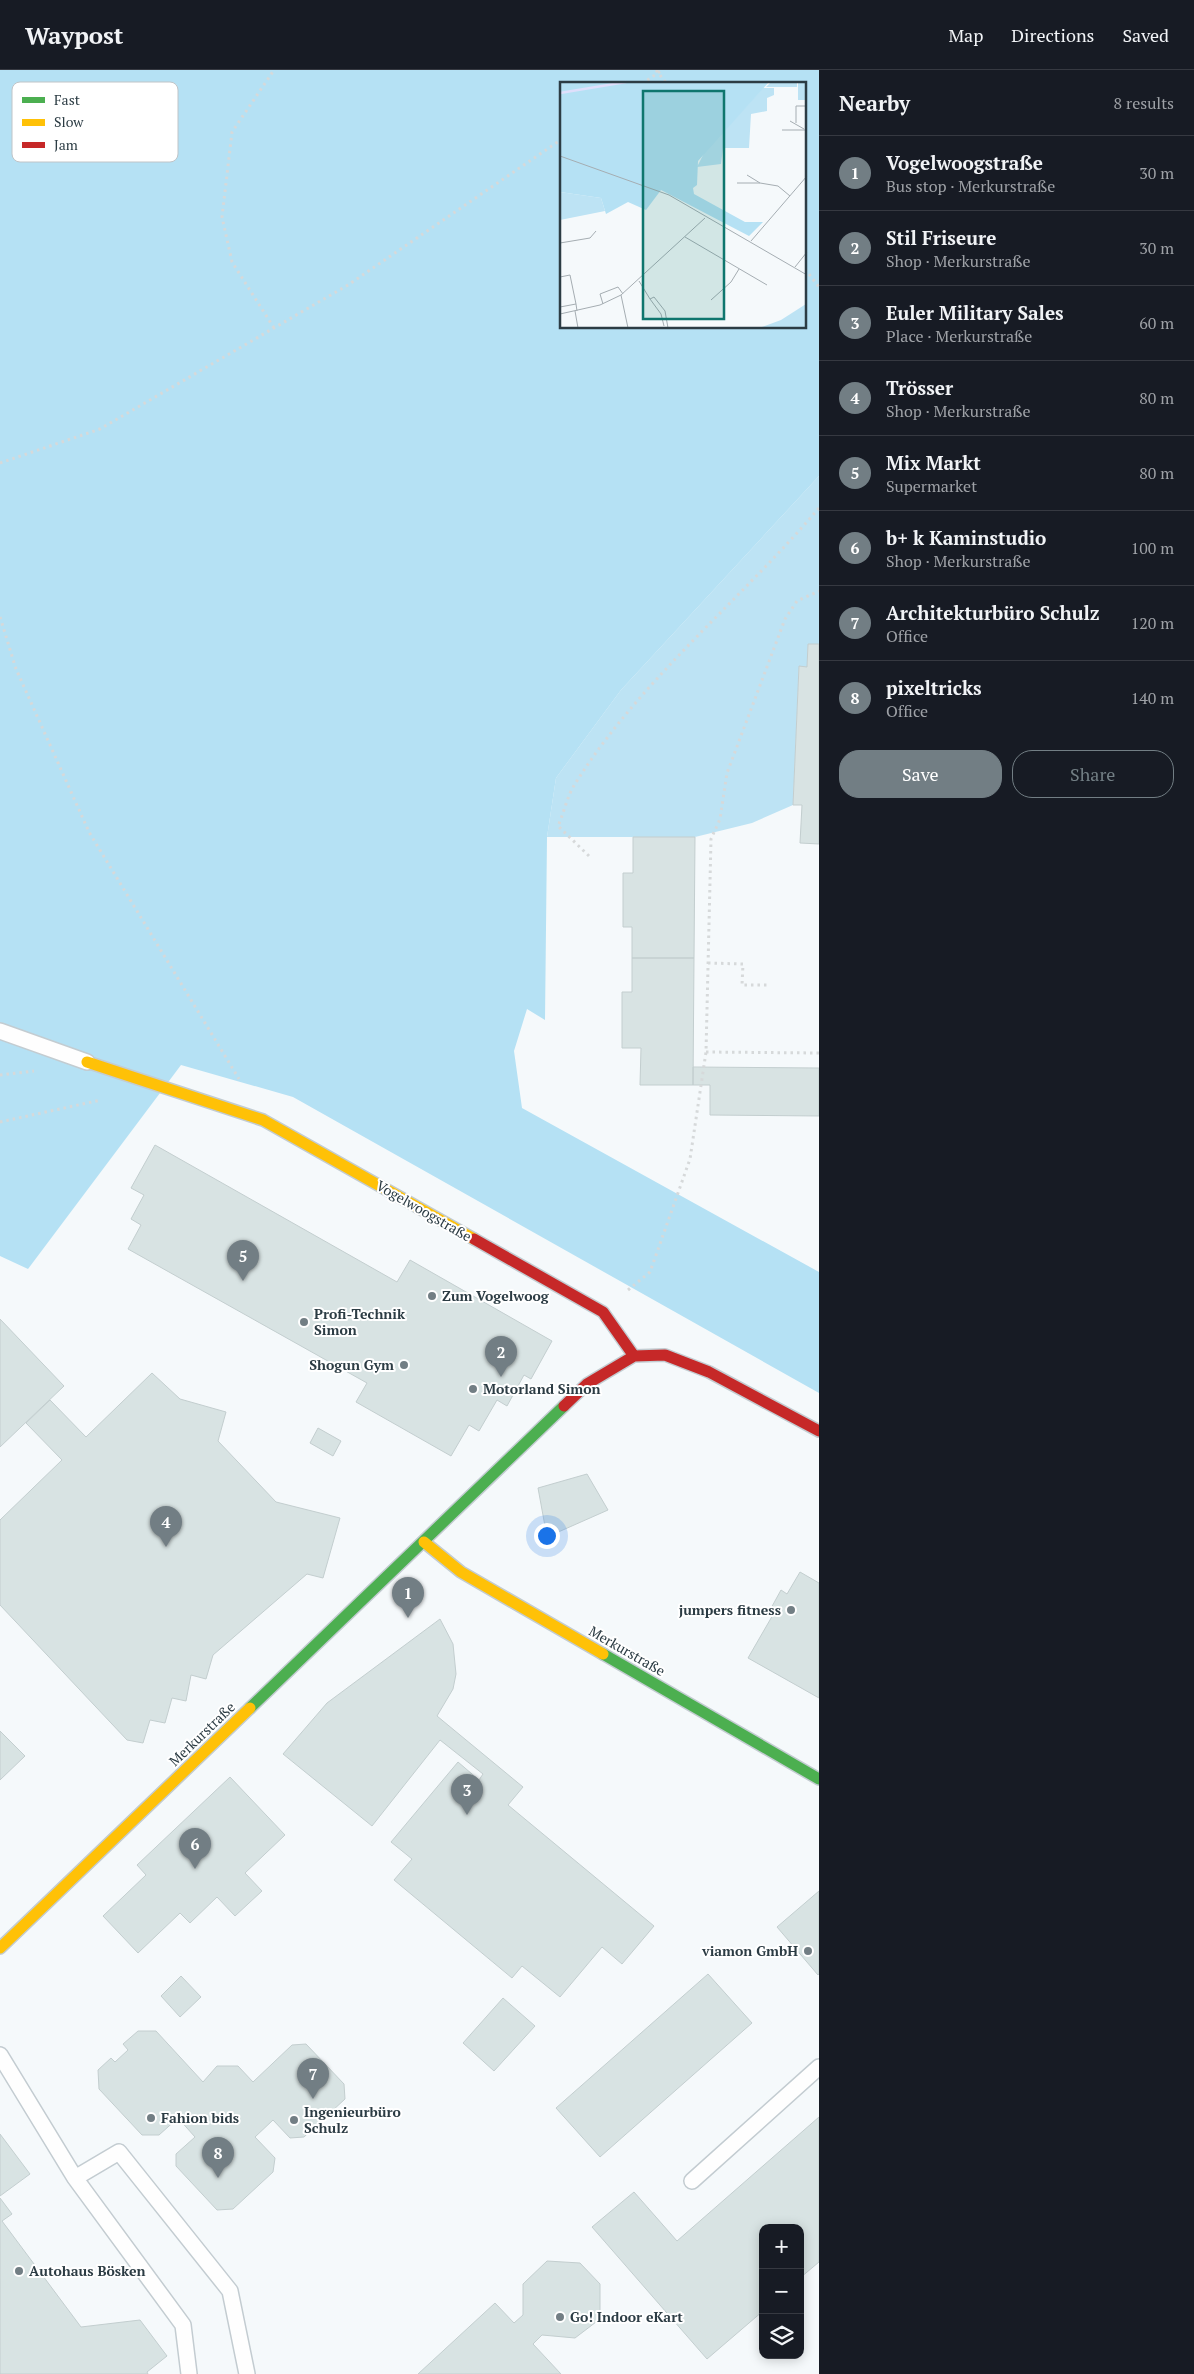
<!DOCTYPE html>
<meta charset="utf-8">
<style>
body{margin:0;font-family:"PT Serif",serif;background:#20242c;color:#f1f3f6}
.controls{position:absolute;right:15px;bottom:15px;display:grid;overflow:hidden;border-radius:10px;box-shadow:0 2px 12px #0003}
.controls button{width:45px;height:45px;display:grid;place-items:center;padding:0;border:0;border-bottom:1px solid #363941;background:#171b24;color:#f1f3f6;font:25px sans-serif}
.you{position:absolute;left:546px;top:1465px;width:18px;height:18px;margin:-12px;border:4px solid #fff;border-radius:50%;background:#1a73e8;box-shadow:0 0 0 8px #1a73e833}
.badge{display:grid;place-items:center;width:32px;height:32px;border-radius:50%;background:#727e84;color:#fff;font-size:16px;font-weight:700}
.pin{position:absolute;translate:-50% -41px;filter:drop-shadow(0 1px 2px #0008)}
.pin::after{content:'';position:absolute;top:26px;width:18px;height:15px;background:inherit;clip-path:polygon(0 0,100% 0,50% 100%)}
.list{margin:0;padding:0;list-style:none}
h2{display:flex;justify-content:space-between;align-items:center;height:65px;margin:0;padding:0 20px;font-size:21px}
h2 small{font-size:16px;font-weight:400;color:#9ea1a6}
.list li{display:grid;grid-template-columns:32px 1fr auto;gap:15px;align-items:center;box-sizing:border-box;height:75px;padding:0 20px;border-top:1px solid #363941}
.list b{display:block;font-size:19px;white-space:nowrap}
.list p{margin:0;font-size:16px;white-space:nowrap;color:#9ea1a6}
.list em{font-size:16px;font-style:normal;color:#9ea1a6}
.actions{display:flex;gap:10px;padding:15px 20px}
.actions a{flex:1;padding:11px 0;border:1px solid #727e84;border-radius:20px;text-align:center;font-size:18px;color:#727e84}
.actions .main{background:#727e84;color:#fff}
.icon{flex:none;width:28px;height:28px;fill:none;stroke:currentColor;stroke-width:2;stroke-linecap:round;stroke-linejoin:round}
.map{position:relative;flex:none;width:819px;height:2304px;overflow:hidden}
header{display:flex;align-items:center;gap:30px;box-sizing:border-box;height:70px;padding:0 25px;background:#171b24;border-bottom:1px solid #363941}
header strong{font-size:24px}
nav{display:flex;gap:28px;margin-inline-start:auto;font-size:18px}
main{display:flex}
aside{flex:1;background:#171b24}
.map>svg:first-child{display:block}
.green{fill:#bde3f4}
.forest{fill:#b5e1f4;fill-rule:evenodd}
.building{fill:#d8e3e3;stroke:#c3cecf}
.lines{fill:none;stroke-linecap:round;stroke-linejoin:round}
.lane-casing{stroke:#c3ccd1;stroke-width:18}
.fast-casing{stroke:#c3ccd1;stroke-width:14}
.slow-casing{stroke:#c3ccd1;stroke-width:14}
.jam-casing{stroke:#c3ccd1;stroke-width:14}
.path{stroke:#d6d9da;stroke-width:3;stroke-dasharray:2.5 4;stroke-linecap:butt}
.lane{stroke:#fefefe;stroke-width:15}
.fast{stroke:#4caf50;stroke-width:11}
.slow{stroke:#ffc107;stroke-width:11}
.jam{stroke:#c62828;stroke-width:11}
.poi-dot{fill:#727e84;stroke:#fff;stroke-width:2}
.labels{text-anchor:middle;stroke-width:4;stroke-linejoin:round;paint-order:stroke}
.street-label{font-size:14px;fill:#2c3c44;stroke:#fff}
.poi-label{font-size:14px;font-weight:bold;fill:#2c3c44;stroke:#fff;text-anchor:start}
.inset-river{fill:none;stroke:#dfdffb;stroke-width:2.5}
.inset-road{fill:none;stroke:#a5adb2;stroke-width:1}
.view{fill:#0f766e;fill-opacity:0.15;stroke:#0f766e;stroke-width:2.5}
.inset-edge{fill:none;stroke:#2c3c44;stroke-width:2.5}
.key{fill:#fff;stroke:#c0c4c7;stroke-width:1}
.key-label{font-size:14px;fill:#2c3c44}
</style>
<header>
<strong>Waypost</strong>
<nav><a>Map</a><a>Directions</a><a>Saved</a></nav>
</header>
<main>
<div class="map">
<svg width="819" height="2304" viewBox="0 0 819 2304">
<rect width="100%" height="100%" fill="#f5f9fb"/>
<path class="green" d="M819 406V574H808L807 597H799L793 735 752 753 695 767H547L556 708 621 620Z"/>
<path class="forest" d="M0 0H819V406L621 620 556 708 547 767 545 950 527 939 514 981 522 1038 819 1202V1323L293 1027 181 995 28 1199 0 1186ZM562 14H805V258H562Z"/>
<path class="building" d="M808 574H819V774L800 773 802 735H793L799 596 807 597Z
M633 767H695L694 888H632V857H623V803H633Z
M632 888H694L693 1015H640L641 978H622V922H632Z
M693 997 819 998V1046L710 1045V1015H693Z
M155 1075 397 1212 410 1190 552 1271 531 1309 524 1305 507 1336 497 1330 479 1361 469 1355 451 1386 356 1332 367 1313 128 1179 141 1155 131 1149 144 1125 131 1118Z
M0 1249 64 1316 0 1377Z
M152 1303 180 1329 226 1342 218 1371 276 1432 340 1448 323 1508 307 1504 213 1585 206 1609 191 1605 186 1631 172 1628 165 1653 150 1650 143 1673 127 1670 0 1535V1450L62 1390 26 1353 50 1330 86 1367Z
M318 1358 341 1371 333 1386 310 1373Z
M587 1404 608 1440 547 1467 538 1418Z
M800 1502 819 1513V1628L748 1588 774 1543 770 1540 781 1520 787 1524Z
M440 1549 453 1574 456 1604 453 1619 437 1646 523 1717 508 1735 654 1856 622 1894 602 1877 560 1927 522 1896 512 1908 394 1810 412 1789 391 1772 458 1692 479 1710 483 1704 440 1670 372 1756 283 1684 327 1633Z
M0 1661 25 1686 0 1710Z
M230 1707 285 1765 245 1803 262 1821 235 1846 217 1827 190 1853 180 1843 138 1883 103 1846 146 1805 137 1795Z
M819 1821V1904L818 1905 777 1857Z
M708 1904 752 1953 600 2087 556 2038Z
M181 1906 201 1927 180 1947 161 1926Z
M503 1928 535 1956 494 2001 463 1973Z
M138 1961H156L203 2012 217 1996H238L253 2012 292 1975 306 1974 344 2014 345 2029 304 2067 290 2068 273 2050 255 2067 275 2088 273 2102 233 2139 217 2140 176 2096V2084L195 2067 178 2048 159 2065H142L99 2019 98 2000 111 1988 115 1992 128 1980 123 1974Z
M819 2047V2192L800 2208V2158H763V2241L707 2289 592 2157 634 2122 677 2171Z
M0 2064 30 2104 0 2126Z
M0 2128 12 2144 2 2151 81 2257 140 2250 167 2286 147 2302 148 2304H0Z
M547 2191 580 2193 600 2214V2249L575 2268 542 2265 533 2274 561 2304H418L495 2233 514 2253 523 2245V2214Z"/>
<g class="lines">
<defs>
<path id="lane" d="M0 961 87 992
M0 1985 75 2108 119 2082 230 2221 247 2304
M75 2108 183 2255 189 2304
M692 2111 819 1997"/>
<path id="fast" d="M603 1584 819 1709
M250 1638 564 1336"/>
<path id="slow" d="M87 992 263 1050 474 1169
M424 1472 461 1502 603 1584
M0 1878 250 1638"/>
<path id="jam" d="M474 1169 603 1242 634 1286
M564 1336 587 1314 634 1286 665 1285 709 1302 819 1361"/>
</defs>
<use href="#lane" class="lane-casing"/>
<use href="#fast" class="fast-casing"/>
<use href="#slow" class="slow-casing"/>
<use href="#jam" class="jam-casing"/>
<path class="path" d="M656 0 667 14
M642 14 662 0
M805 199 819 217
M274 258 232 192 222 147 232 62 274 0
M0 393 100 359 348 215 562 69
M0 547 16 599 89 762 239 1009
M589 786 558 756C564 743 567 726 575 714 640 610 740 531 819 438
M708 893 743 894 742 915H770
M706 982 819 983
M0 1005 34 1001
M0 1052 101 1030
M628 1220 650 1202 690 1089 706 982 711 769 720 749 727 703 785 549 797 531 819 521"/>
<use href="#lane" class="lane"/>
<use href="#fast" class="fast"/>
<use href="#slow" class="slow"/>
<use href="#jam" class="jam"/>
</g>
<g class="poi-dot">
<circle cx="432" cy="1226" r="5"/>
<circle cx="304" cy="1252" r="5"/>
<circle cx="404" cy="1295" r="5"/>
<circle cx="473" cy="1319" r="5"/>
<circle cx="791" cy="1540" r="5"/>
<circle cx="808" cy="1881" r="5"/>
<circle cx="151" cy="2048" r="5"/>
<circle cx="294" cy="2050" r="5"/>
<circle cx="19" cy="2201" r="5"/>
<circle cx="560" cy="2247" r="5"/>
</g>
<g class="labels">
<g class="street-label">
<text transform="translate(424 1141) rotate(30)" y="5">Vogelwoogstraße</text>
<text transform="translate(627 1581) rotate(30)" y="5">Merkurstraße</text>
<text transform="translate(202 1664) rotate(-44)" y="5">Merkurstraße</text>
</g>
<g class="poi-label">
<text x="442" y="1231">Zum Vogelwoog</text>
<text x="314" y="1249">Profi-Technik<tspan x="314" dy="16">Simon</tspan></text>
<text x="394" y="1300" text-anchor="end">Shogun Gym</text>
<text x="483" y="1324">Motorland Simon</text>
<text x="781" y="1545" text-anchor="end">jumpers fitness</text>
<text x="798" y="1886" text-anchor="end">viamon GmbH</text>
<text x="304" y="2047">Ingenieurbüro<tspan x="304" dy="16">Schulz</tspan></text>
<text x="161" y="2053">Fahion bids</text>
<text x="29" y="2206">Autohaus Bösken</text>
<text x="570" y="2252">Go! Indoor eKart</text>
</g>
</g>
<g transform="translate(560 12)">
<rect width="246" height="246" fill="#f5f9fb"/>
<path d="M211 0H237V5H206ZM238 0H246V18H238ZM203 6H214V13L207 16V29L191 32 189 66H163L161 82 137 85 144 71ZM0 110 41 116 45 129 0 138ZM246 222V246H199L221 238Z" fill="#bde3f4"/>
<path d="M0 0H209L138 79 137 103 133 106 134 112 185 140H203L189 154 101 108 86 128 68 120 46 132 41 116 0 110Z" fill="#b5e1f4"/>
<path class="inset-river" d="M0 11 66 0"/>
<path class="inset-road" d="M230 39 244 47M236 41V24H247M222 48H246M0 74 109 113 247 193M187 93 200 101 218 104 230 114M177 101H200M125 155 207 203M191 159 247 94M0 161 30 156 36 149M235 185 247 170M0 195 10 193 16 222M79 199 90 217 94 215 105 229 108 246M61 213 68 246M90 217 101 232 104 244M151 218 171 200 179 187M43 222 40 212 58 205 63 212M0 225 16 222 17 229M15 229 18 246M0 232 40 223 61 213 145 136"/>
<path class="view" d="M83 9H164V237H83Z"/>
<rect width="246" height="246" class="inset-edge"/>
</g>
<rect x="12" y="12" width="166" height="80" rx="8" class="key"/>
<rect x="22" y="27" width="23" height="6" fill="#4caf50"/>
<rect x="22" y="49" width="23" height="7" fill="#ffc107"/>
<rect x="22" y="72" width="23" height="6" fill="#c62828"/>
<g class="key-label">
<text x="54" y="35">Fast</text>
<text x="54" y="57">Slow</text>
<text x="54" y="80">Jam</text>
</g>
</svg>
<div class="controls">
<button>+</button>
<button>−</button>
<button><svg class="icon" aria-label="layers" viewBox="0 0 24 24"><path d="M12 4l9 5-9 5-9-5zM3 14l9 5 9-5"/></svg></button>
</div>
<div class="you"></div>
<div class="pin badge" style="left:408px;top:1548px">1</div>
<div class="pin badge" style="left:501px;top:1307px">2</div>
<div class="pin badge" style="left:467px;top:1745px">3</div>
<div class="pin badge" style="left:166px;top:1477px">4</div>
<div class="pin badge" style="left:243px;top:1211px">5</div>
<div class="pin badge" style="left:195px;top:1799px">6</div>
<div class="pin badge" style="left:313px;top:2029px">7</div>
<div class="pin badge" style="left:218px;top:2108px">8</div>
</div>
<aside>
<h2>Nearby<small>8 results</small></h2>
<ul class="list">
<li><span class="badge">1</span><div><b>Vogelwoogstraße</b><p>Bus stop · Merkurstraße</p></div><em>30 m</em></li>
<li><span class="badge">2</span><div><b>Stil Friseure</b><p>Shop · Merkurstraße</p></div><em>30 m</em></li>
<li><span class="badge">3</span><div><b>Euler Military Sales</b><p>Place · Merkurstraße</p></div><em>60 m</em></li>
<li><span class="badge">4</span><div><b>Trösser</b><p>Shop · Merkurstraße</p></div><em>80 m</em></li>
<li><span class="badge">5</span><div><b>Mix Markt</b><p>Supermarket</p></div><em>80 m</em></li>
<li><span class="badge">6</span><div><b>b+ k Kaminstudio</b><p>Shop · Merkurstraße</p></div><em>100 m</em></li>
<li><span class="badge">7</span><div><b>Architekturbüro Schulz</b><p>Office</p></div><em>120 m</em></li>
<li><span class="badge">8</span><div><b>pixeltricks</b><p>Office</p></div><em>140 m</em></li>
</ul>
<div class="actions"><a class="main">Save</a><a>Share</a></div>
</aside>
</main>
